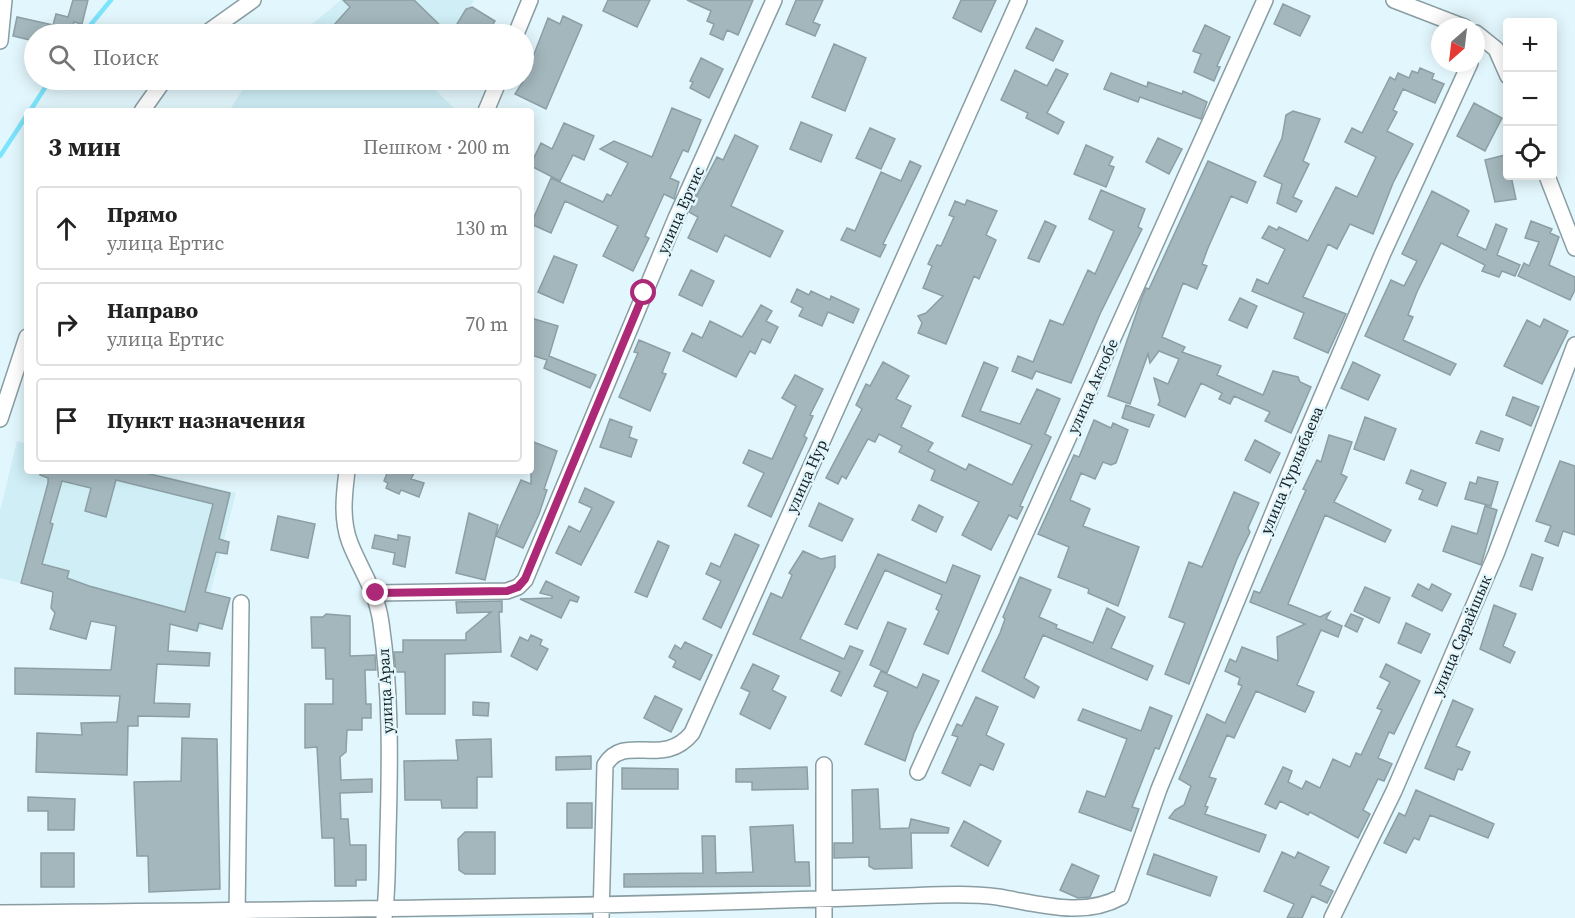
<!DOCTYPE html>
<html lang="ru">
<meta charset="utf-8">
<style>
body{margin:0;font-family:"Source Serif 4",serif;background:#f2f2f2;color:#222}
.controls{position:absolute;right:18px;top:18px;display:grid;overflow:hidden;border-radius:6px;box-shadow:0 3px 15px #0003}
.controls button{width:54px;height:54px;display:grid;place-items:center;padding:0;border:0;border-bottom:2px solid #e0e0e0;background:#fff;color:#222;font:30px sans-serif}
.compass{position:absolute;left:1431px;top:18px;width:54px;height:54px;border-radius:50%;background:#fff;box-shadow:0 3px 15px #0003;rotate:208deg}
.stop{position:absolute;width:18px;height:18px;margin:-14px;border:4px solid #ab2976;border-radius:50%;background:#fff}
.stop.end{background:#ab2976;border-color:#fff;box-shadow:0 2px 6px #0008}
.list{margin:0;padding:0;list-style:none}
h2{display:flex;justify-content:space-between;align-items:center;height:78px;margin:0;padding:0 24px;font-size:26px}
h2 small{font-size:20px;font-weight:400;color:#767676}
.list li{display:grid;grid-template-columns:39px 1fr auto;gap:18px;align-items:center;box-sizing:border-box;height:84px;margin:0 12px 12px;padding:0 12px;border:2px solid #e0e0e0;border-radius:6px}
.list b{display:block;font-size:22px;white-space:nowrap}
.list p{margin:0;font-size:20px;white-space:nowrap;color:#767676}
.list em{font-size:20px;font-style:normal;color:#767676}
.icon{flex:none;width:33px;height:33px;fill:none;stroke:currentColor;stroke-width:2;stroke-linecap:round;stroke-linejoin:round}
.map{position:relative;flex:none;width:1575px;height:918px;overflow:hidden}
.search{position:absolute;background:#fff;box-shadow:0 3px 15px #0003;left:24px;top:24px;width:510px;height:66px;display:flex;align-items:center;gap:15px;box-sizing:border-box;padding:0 21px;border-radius:33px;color:#767676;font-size:22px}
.panel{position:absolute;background:#fff;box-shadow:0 3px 15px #0003;left:24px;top:108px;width:510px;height:366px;border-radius:6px}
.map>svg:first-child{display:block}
.built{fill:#cfeef6}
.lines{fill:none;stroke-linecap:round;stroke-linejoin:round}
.stream{stroke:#7ce4fc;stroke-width:4.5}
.building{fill:#a3b7bd;stroke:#8b9fa4;stroke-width:1.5;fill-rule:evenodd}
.street-casing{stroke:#899da2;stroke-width:18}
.street{stroke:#fff;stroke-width:15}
.route{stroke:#ab2976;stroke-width:8}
.labels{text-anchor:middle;stroke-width:5;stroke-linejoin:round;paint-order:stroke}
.street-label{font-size:16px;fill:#1b2325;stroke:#e2f7fd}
</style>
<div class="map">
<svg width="1575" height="918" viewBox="0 0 1575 918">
<rect width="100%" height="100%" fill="#e2f7fd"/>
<path class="built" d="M341 0H474L454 34H300Z
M249 80H428L427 82 457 111H229Z
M17 441 27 444V471H144L236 493 201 629 0 578V511Z"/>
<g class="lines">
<path class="stream" d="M83 34 111 0
M30 111 50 80
M0 156 27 115"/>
</g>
<path class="building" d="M73 0H88L82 24 74 22 71 34H34V41L13 36 17 17 53 25 56 14 68 17Z
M343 0H414L449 34H343L334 25 350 7Z
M608 0H650L637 27 603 11Z
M687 0H753L738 35 727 30 723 40 710 34 714 24 707 21 711 11Z
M796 0H823L813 22 820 25 815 36 786 24Z
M961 0H996L981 32 953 18Z
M1283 4 1310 16 1300 36 1274 24Z
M472 7 495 21 487 34H451L466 9Z
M563 16 582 25 546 109 515 94 524 80 548 18 560 24Z
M1205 25 1230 37 1217 66 1220 67 1214 81 1194 72 1201 54 1193 51Z
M1036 28 1063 41 1053 61 1026 48Z
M834 44 866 58 845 111 812 97Z
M701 58 723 69 709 98 690 88 693 82 690 81Z
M1420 68 1434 74 1432 79 1444 84 1435 103 1403 89 1393 110 1397 112 1387 131 1413 144 1393 183 1373 234 1350 224 1337 249 1328 244 1303 297 1346 314 1328 353 1294 338 1304 313 1252 291 1257 279 1268 284 1285 249 1262 238 1269 226 1277 230 1279 227 1308 241 1336 187 1357 197 1376 157 1345 142 1352 128 1362 133 1390 77 1395 80 1398 73 1409 78 1412 71 1418 73Z
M1056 69 1068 74 1047 113 1064 122 1058 134 1026 118 1028 113 1001 100 1015 70 1047 86Z
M1111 73 1147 87 1148 82 1182 94 1183 91 1207 102 1201 119 1140 97 1138 102 1104 89Z
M1474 103 1502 118 1485 151 1457 136Z
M672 108 701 120 688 152 683 150 670 178 679 182 674 199 664 194 645 236 649 238 633 271 603 256 618 226 565 201 551 233 531 224 551 178 603 202 607 194 611 196 628 163 600 149 614 141 652 157Z
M1293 111 1320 119 1303 161 1309 164 1293 197 1302 201 1296 212 1277 203 1282 184 1264 176 1282 138 1286 115Z
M801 122 832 135 821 162 790 149Z
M564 123 594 136 584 160 573 155 560 181 531 166V164L541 143 552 149Z
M870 128 895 139 881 169 856 158Z
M735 135 758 146 731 206 783 231 770 257 725 235 717 252 688 238 698 217 689 212 696 197 717 157 723 160Z
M1158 138 1182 149 1169 174 1146 162Z
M1086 145 1113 157 1109 165 1114 167 1106 187 1074 174Z
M1505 155 1508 176H1511L1516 199 1495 202 1485 160Z
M910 161 921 166 883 244 886 245 880 257 841 240 847 228 855 231 881 172 901 181Z
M1208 161 1256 182 1247 203 1231 196 1208 248 1202 264 1207 266 1197 289 1183 283 1162 337 1185 347 1182 352 1221 366 1217 375 1263 395 1273 371 1298 377 1300 382 1311 387 1291 433 1265 421 1270 412 1234 396 1230 404 1219 399 1222 393 1201 383 1185 417 1158 405 1160 401 1154 378 1168 384 1179 359 1159 351 1150 363 1148 354 1130 404 1108 396 1141 300 1146 288 1149 289Z
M1101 190 1145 209 1138 227 1142 229 1100 314 1071 383 1036 371 1032 379 1012 371 1018 356 1033 362 1050 320 1063 325 1088 270 1095 274 1114 231 1089 219Z
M1432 191 1468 210H1466L1469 211 1457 236 1486 250 1496 224 1507 229 1497 255 1520 265 1515 276 1502 271 1499 277 1482 271 1485 265 1441 243 1417 292 1408 315 1413 317 1403 340 1456 364 1450 375 1365 336 1391 280 1404 286 1417 261 1402 254Z
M967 200 997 211 986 235 996 240 979 279 974 276 946 344 918 333 922 323 918 316 926 313 943 296 923 288 932 266 928 264 937 245 941 246 954 217 949 215 955 201 965 205Z
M1045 221 1056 226 1039 262 1028 258Z
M1531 221 1552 229 1550 233 1559 237 1549 265 1575 277V290L1570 300 1518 276 1524 263 1529 266 1539 242 1525 238Z
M554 256 577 265 563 303 538 292Z
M691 270 714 281 702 306 679 295Z
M797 289 809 295 811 291 830 300 831 296 859 309 853 323 828 312 822 326 799 316 803 308 791 302Z
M1240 298 1257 306 1247 328 1229 320Z
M761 305 772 311 766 321 778 327 770 343 762 339 755 354 750 351 736 377 683 351 692 333 702 338 710 321 742 337Z
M531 318 558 326 549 356 596 375 590 388 544 368 547 360 531 355Z
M1544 319 1568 331 1542 384 1504 366 1527 320 1540 327Z
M639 340 670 353 662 373 666 374 650 411 619 397 638 353 634 352Z
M883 362 909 376 896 399 911 406 901 427 933 443 928 451 966 470 969 464 1012 485 1032 445 962 416 984 362 998 368 980 411 1020 424 1037 389 1060 399 1045 434 1051 437 1020 506 1023 507 1017 519 1009 515 991 550 962 535 979 502 931 480 935 470 899 452 902 446 879 434 875 442 868 439 846 479 842 476 838 484 826 478 862 409 856 405 866 384 870 386Z
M1353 362 1380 375 1368 400 1341 388Z
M795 375 823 389 810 415 813 416 804 436 807 438 771 517 748 506 764 473 743 463 749 450 772 459 796 406 782 398Z
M1513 397 1539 407 1531 426 1506 415Z
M1126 405 1154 415 1149 427 1122 418Z
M1365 417 1396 429 1384 460 1354 449Z
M610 419 632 427 629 437 637 440 631 457 600 447Z
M1094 420 1111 428 1113 423 1128 430 1116 463 1111 465 1103 462 1095 479 1081 473 1070 500 1090 509 1083 526 1139 547 1118 606 1088 593 1089 589 1058 577 1069 547 1038 534 1074 455 1079 457Z
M1481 431 1503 439 1499 451 1476 443Z
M1329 435 1352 442 1341 474 1347 477 1334 502 1391 530 1385 542 1325 515 1288 604 1320 617 1330 612 1326 619 1342 626 1338 637 1321 630 1297 685 1314 692 1309 704 1305 712 1256 691 1234 738 1227 735 1209 777 1216 779 1205 806 1208 807 1205 814 1266 835 1259 852 1169 818 1175 810 1184 805 1191 786 1179 779 1207 714 1225 723 1242 686 1238 684 1240 678 1225 671 1230 659 1236 662 1242 647 1278 661 1277 637 1305 624 1250 602 1254 591 1260 593 1306 490 1303 489 1317 460 1321 462Z
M1255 440 1280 453 1270 473 1245 460Z
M531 441 557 451 544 489 547 490 539 514 523 548 496 536 521 480 531 484Z
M1560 461 1575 466V535L1563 531 1558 546 1545 541 1551 526 1536 521Z
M1411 470 1446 483 1437 506 1419 499 1423 490 1406 483Z
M40 471H137L230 493 219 539 229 542 227 554 216 552 205 592 230 598 222 629 199 623 197 631 170 624 168 651 210 653 209 666 157 664 154 703 190 704 189 717 138 716V726H128L127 775 36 772 37 733 82 735 81 723 117 722 120 696 15 694V668L111 670 116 626 91 621 86 639 50 629 55 613 51 608 53 592 21 583 48 483V478L40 475ZM116 480 213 504 185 612 89 586 67 578 69 571 42 564 53 524 50 523 62 481 91 488 85 511 106 517Z
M388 471H415L411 479 424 483 419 497 401 490 399 494 386 488 388 483 384 481Z
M1478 477 1498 482 1491 506 1465 499 1470 482 1476 484Z
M585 488 614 502 581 565 556 553 569 526 580 532 592 508 579 502Z
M1234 492 1259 503 1248 528 1250 532 1237 559 1189 684 1165 674 1185 623 1169 617 1189 562 1202 567Z
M819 503 853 519 842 541 809 526Z
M919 505 943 517 936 532 912 520Z
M1485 506 1497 510 1481 565 1443 551 1452 526 1477 534Z
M469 513 498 525 485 580 456 573Z
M278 516 315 524 308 558 271 550Z
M735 534 759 545 721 628 703 619 721 581 706 574 711 563 720 567Z
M375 535 398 540V535L410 537 405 567 393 564 395 553 372 548Z
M658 541 669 546 647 597 635 592Z
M803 551 821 559 835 556V567L800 639 844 659 850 646 863 651 841 696 831 691 840 672 753 634 771 593 782 598 792 575 789 573Z
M878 554 946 583 953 565 980 576 948 654 924 644 939 611 936 609 942 595 885 570 857 629 845 624Z
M1532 554 1543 558 1532 590 1520 586Z
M1020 577 1051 590 1039 617 1057 625 1056 628 1093 643 1107 608 1125 617 1111 648 1153 666 1147 680 1043 635 1024 678 1039 687 1034 698 982 671 1000 633 1005 619 1003 617Z
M546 581 579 597 577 602 570 600 561 618 520 599 552 598V596L540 593Z
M1418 584 1429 590 1432 584 1451 594 1442 611 1412 596Z
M1365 587 1390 598 1379 623 1354 611Z
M502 601V612H499L501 652 445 654V714H406L405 672H396L394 652H403V640H466V633L491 612 457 613 456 602Z
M1494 605 1516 614 1503 646 1515 652 1510 663 1480 649Z
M326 614 350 616V656L375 655 376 670H365L366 704H371V718H362V730H347L346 752 340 757 341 780 372 779V792L340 793 341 819H348L350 845H366V880H356V886H335L334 838H322L317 747 305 748V704H333V679H326L325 648H312L311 617H323Z
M1351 614 1363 619 1357 632 1345 626Z
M888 622 906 629 887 673 870 665Z
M1406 623 1430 634 1421 653 1398 643Z
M531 635 542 640 540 645 548 649 537 670 511 656 520 637 528 641Z
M685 642 712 655 700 680 673 667 676 661 669 657 675 645 681 649Z
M753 664 779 676 772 690 786 697 770 729 740 714 750 692 741 688Z
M1386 664 1420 681 1394 734 1389 732 1378 758 1392 764 1384 781 1378 779 1363 810 1370 814 1358 838 1310 812 1308 815 1280 801 1276 809 1265 804 1283 767 1292 771 1288 782 1302 789 1306 781 1320 788 1333 759 1350 767 1356 753 1361 755 1382 710 1377 708 1390 682 1380 677Z
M881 671 917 688 923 674 939 681 914 733 905 761 865 744 888 692 874 686Z
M655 696 682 709 671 732 644 718Z
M976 697 998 707 986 735 1004 744 993 770 980 764 970 786 942 773 958 737 952 735 957 724 962 726Z
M1453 700 1473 709 1456 746 1470 752 1462 770 1458 769 1454 780 1425 768Z
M473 702 489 703 488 716 473 715Z
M1150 707 1172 716 1159 749 1155 748 1132 807 1139 809 1131 831 1079 812 1087 791 1105 797 1127 739 1078 720 1083 709 1141 731Z
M182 738 217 739 220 889 149 892 148 856H137L134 782 181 781Z
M491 739 492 777H477V808H442L441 800H405L404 761 458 760 456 740Z
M591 756V769L556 770V757Z
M807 767 808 789 752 790V782H736V769Z
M622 768 678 769V789H622Z
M878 789 880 829 909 828 911 819 949 828 948 833H911L912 868 874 869 869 866V857L834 858V843H853L852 790Z
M1416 790 1494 824 1488 838 1430 815 1419 840 1414 838 1406 853 1384 843 1399 813 1405 816Z
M28 797 75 799 74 830H48V811H28Z
M567 803H592V828H567Z
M964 821 1001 841 988 866 951 846Z
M793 825 795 862H809L810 886 624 887V874L703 873 702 836H715L716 873 753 872 750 827Z
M465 832H495V874H465L459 870 458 839Z
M1282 852 1295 858 1298 852 1329 867 1320 885 1333 891 1327 903 1312 896 1302 918H1287L1294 904 1264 891Z
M41 853H74V887H41Z
M1154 854 1217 877 1210 896 1147 874Z
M1072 864 1099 876 1090 897 1078 898 1060 890Z"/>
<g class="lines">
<defs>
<path id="street" d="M1394 0 1464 27
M1476 33 1496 49 1508 76
M205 34 253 0
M516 34 530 0
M0 41 4 0
M142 111 164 80
M486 111 499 80
M1547 176 1575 248
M0 419 27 337
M347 471C344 495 341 520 350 543 361 571 377 592 381 623 391 691 390 763 388 832 387 860 388 890 384 918
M376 593 507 591 518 587 525 580 676 218 774 0
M918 772 1265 0
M0 913C303 910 605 907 907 896 936 895 970 893 998 897 1040 904 1083 918 1121 897L1159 789 1299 450 1383 253 1470 63
M237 918 241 603
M601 918 605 765C625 732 663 769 692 733L1019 0
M824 918V765
M1332 918 1394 791 1496 554 1575 345"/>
</defs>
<use href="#street" class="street-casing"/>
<use href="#street" class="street"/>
</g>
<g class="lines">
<path class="route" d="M376 593 507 591 518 587 525 579 644 293"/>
</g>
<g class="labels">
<g class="street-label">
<text transform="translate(680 210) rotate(-66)" y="6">улица Ертис</text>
<text transform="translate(1092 386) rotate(-66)" y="6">улица Актобе</text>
<text transform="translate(1291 470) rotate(-67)" y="6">улица Турлыбаева</text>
<text transform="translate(806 476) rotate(-66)" y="6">улица Нур</text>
<text transform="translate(1461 635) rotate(-67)" y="6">улица Сарайшык</text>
<text transform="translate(385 691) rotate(-93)" y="6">улица Арал</text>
</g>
</g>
</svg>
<div class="controls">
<button>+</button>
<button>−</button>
<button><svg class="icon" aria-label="locate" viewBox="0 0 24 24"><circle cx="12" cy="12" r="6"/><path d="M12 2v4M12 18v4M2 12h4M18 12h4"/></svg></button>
</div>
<svg class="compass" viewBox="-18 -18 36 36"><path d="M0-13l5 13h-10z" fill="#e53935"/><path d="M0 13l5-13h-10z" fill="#767676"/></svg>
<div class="stop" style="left:644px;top:293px"></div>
<div class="stop end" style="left:376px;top:593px"></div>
<div class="search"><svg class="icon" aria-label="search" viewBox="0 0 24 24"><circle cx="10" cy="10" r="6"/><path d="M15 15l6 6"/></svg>Поиск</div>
<section class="panel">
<h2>3 мин<small>Пешком · 200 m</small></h2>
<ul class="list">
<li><svg class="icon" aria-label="ahead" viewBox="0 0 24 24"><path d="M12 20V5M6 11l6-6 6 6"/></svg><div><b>Прямо</b><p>улица Ертис</p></div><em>130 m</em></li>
<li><svg class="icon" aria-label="right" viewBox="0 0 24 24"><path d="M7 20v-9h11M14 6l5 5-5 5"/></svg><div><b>Направо</b><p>улица Ертис</p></div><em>70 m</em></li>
<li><svg class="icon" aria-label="arrive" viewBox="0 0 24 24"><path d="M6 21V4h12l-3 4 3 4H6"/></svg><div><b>Пункт назначения</b></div></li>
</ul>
</section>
</div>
